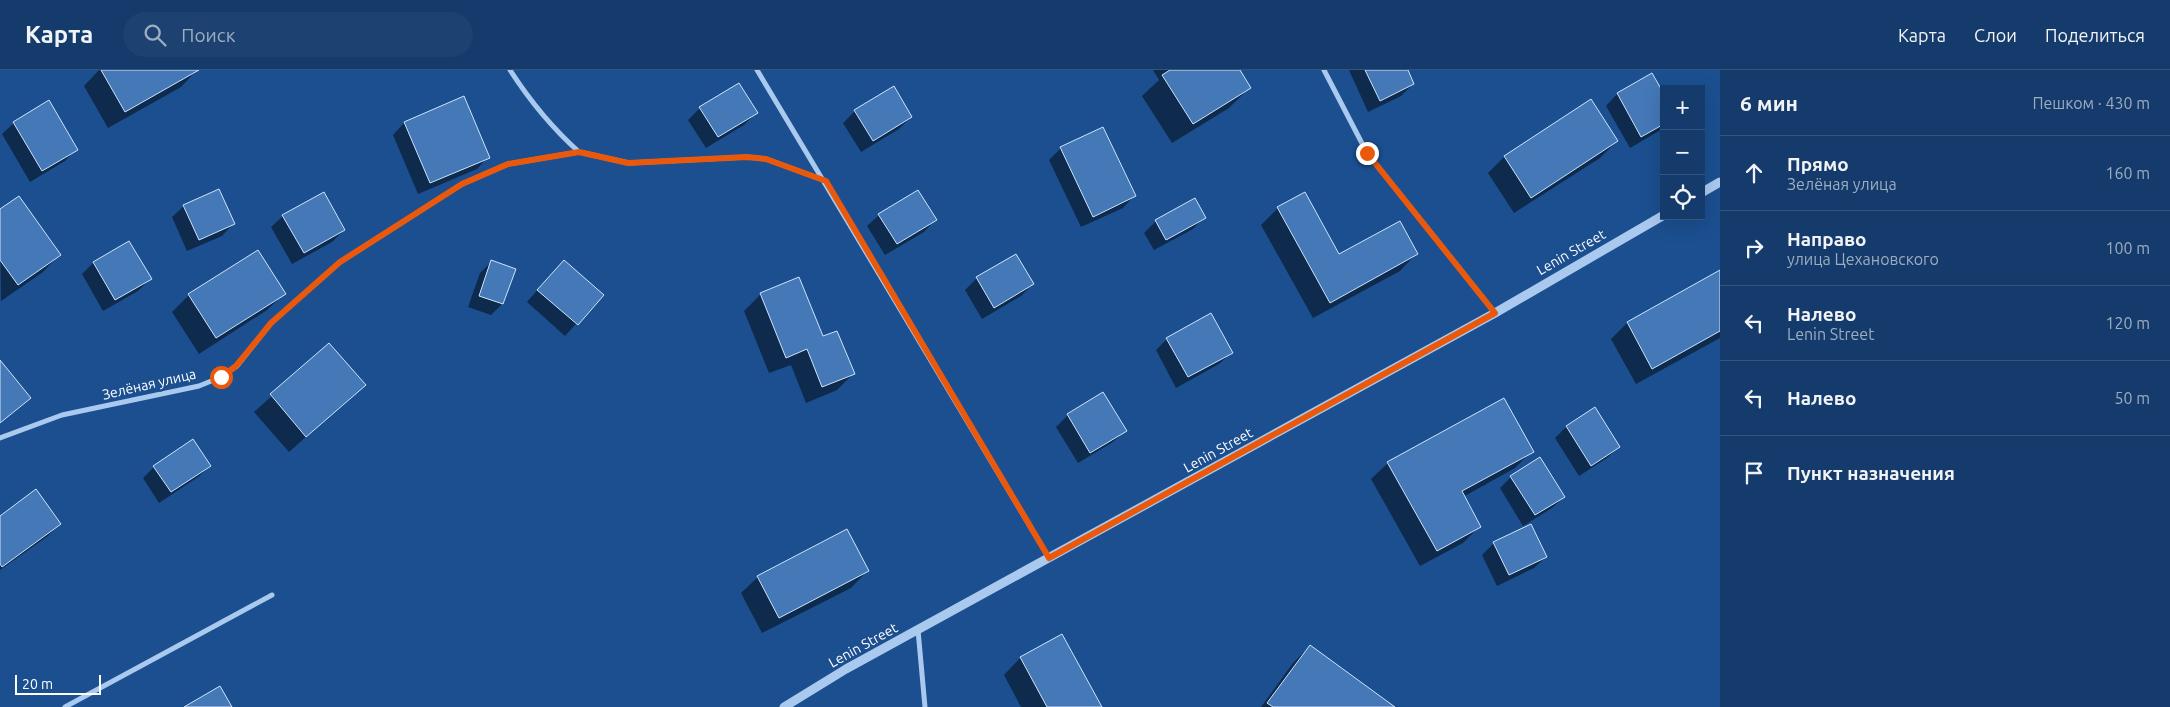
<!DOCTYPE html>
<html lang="ru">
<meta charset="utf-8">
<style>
body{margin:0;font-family:Ubuntu,sans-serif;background:#1d4271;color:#f1f3f6}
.controls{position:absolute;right:15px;top:15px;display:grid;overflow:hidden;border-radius:0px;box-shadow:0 5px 20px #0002}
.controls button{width:45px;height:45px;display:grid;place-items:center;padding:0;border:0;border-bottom:1px solid #33557e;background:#143b6b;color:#f1f3f6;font:25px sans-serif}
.scale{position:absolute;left:15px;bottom:12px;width:86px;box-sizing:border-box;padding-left:5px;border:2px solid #fff;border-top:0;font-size:14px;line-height:18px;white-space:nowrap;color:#fff;-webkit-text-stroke:4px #1b4f8f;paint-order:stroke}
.stop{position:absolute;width:15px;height:15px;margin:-11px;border:4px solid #ea580c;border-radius:50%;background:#fff}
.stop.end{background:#ea580c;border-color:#fff;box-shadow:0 1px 5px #0008}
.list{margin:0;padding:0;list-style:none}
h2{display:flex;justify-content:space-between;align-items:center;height:65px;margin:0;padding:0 20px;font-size:21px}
h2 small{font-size:16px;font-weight:400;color:#9dadc1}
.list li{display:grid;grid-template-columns:32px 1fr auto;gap:15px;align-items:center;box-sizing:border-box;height:75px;padding:0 20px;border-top:1px solid #33557e}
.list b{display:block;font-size:19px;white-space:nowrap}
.list p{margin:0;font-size:16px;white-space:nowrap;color:#9dadc1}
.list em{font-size:16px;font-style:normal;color:#9dadc1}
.icon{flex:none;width:28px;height:28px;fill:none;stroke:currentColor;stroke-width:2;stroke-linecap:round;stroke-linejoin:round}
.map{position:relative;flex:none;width:1720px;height:637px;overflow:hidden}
header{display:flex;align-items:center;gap:30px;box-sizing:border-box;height:70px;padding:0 25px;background:#143b6b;border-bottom:1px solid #33557e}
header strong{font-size:24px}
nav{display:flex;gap:28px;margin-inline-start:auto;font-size:18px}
.search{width:350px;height:45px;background:#1d4271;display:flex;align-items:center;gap:12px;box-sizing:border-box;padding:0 18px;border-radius:28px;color:#9dadc1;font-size:19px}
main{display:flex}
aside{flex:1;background:#143b6b}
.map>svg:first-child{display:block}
.shadow{fill:#0007}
.building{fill:#4478b7;stroke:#cfe3fa}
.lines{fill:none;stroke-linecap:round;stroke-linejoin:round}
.minor{stroke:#a9c9ee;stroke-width:5}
.tertiary{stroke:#a9c9ee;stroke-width:9}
.route{stroke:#ea580c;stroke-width:6}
.labels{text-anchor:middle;stroke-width:5;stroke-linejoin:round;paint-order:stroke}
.street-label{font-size:14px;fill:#fff;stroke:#1b4f8f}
</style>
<header>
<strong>Карта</strong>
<div class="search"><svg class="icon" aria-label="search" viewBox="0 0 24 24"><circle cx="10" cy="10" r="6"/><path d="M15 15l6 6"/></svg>Поиск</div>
<nav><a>Карта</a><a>Слои</a><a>Поделиться</a></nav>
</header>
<main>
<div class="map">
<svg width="1720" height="637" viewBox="0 0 1720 637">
<rect width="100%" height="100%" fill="#1b4f8f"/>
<path class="shadow" d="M99 0H197L181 17 108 58 84 16Z
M1153 0H1238L1249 18 1229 38 1172 73 1142 26 1159 10Z
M1349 0H1406L1413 14 1401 26 1368 42Z
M1651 5 1664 27V58L1630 78 1606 36 1617 24Z
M893 18 911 47 899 59 861 82 843 53 855 41Z
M463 28 488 87 477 99 418 124 393 65 404 53Z
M1591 31 1617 71 1600 88 1514 143 1488 103 1504 87Z
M700 38 756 43 744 55 706 78 688 50Z
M14 53 76 79 65 91 30 112 2 64Z
M1061 78 1134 126 1123 138 1081 157 1049 90Z
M1305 124 1339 186 1416 184 1400 201 1313 248 1261 155 1278 138Z
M184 136 233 154 222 166 187 181 172 147Z
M0 141 59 185 43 202 1 231Z
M879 145 935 150 924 162 885 185 867 156Z
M283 146 344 160 332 172 292 194 271 157Z
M1204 147 1193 159 1154 180 1144 163 1156 151Z
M257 182 284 224 267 240 199 284 172 242 189 225Z
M1015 186 1033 214 1021 226 982 249 965 220 977 208Z
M492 191 515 200 502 234 491 245 468 237 480 203Z
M94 192 150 209 138 221 103 241 82 204Z
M1720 202V268L1636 314 1611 269 1627 253Z
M552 203 602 225 565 266 527 232Z
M761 224 822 268 853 304 837 320 806 333 791 295 769 303 744 241Z
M1167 269 1231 283 1219 294 1176 318 1156 280Z
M329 275 364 315 289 382 254 342Z
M1068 345 1125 361 1113 372 1078 393 1056 357Z
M1566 357 1619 377 1607 388 1579 406 1555 368Z
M1532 381 1515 398 1463 427 1480 456 1463 473 1420 496 1371 409 1388 393Z
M210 396 198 407 159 433 143 408 154 397Z
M1511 407 1564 427 1552 438 1523 456 1500 418Z
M0 447 59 454 48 466 0 500Z
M1494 473 1546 487 1534 498 1497 516 1482 485Z
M867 501 851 518 762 563 741 523 758 507Z
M1062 566 1101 637H1021L1004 605 1020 588Z
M1310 576 1393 637H1261L1293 593Z"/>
<path class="building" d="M101 0H199L125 42Z
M1170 0H1240L1251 18 1193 54 1162 5Z
M1365 0H1408L1414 14 1380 31Z
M1652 3 1664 24V54L1641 67 1617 23Z
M739 13 758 43 718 67 699 37Z
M894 16 912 47 873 71 854 40Z
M464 26 490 88 430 113 404 52Z
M1591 29 1618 71 1531 128 1504 86Z
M49 30 78 80 42 101 13 52Z
M1103 57 1136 126 1093 147 1060 77Z
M219 119 235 154 199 170 183 135Z
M918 120 937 150 897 174 878 144Z
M324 122 345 160 304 183 282 145Z
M1305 122 1339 184 1400 151 1418 184 1330 233 1277 137Z
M19 126 61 185 18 215 0 190V139Z
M1195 128 1206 148 1166 170 1155 150Z
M129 171 152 209 115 230 93 192Z
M258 180 286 224 216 268 188 224Z
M1016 184 1034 214 994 238 976 207Z
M491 190 516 199 503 234 479 226Z
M564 190 604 225 578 255 537 220Z
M1720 200V261L1652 299 1627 252Z
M799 207 823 266 837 261 855 304 822 317 807 279 786 288 760 223Z
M1211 243 1233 283 1188 307 1166 268Z
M329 273 366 315 306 367 270 324Z
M0 290 31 328 0 353Z
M1103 322 1127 361 1090 383 1067 344Z
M1504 328 1534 382 1462 421 1481 457 1437 481 1387 392Z
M1595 337 1620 377 1591 396 1566 356Z
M193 369 211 396 171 422 153 396Z
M1540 387 1565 427 1535 445 1510 406Z
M36 419 61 454 2 497 0 494V446Z
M1531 454 1547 487 1509 505 1493 472Z
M847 459 869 501 779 548 757 506Z
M1062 564 1102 637H1047L1020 587Z
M1310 575 1395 637H1273L1267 633Z
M220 616 232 637H184Z"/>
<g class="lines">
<path class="minor" d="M510 0C530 31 551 57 579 82
M757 0 1049 488
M1324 0 1367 83 1495 243
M0 368 62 345 199 316 221 307 237 296 271 253 340 192 462 114 508 94 579 82 629 93 747 87 766 89 826 111
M918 560 925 637
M65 637 272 525"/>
<path class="tertiary" d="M1701 123 1720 112
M784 637 846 599 1495 243 1664 145"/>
</g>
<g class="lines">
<path class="route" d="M221 307 236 296 271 253 340 192 462 114 508 94 579 82 628 93 747 87 766 89 826 111 1049 488 1495 243 1367 83"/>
</g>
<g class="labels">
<g class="street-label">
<text transform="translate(1571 182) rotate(-30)" y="5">Lenin Street</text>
<text transform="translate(149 314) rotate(-13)" y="5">Зелёная улица</text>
<text transform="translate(1218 380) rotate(-29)" y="5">Lenin Street</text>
<text transform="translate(863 575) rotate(-29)" y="5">Lenin Street</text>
</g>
</g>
</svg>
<div class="controls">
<button>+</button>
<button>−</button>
<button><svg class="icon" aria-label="locate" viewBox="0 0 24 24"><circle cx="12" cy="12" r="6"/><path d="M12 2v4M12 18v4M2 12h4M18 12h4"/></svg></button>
</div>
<div class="scale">20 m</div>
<div class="stop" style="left:221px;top:307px"></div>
<div class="stop end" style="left:1367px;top:83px"></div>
</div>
<aside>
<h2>6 мин<small>Пешком · 430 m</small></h2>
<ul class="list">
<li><svg class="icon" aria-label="ahead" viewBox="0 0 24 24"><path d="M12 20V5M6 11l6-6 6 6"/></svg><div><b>Прямо</b><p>Зелёная улица</p></div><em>160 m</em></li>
<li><svg class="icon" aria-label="right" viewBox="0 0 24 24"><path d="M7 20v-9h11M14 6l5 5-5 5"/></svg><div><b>Направо</b><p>улица Цехановского</p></div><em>100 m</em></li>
<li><svg class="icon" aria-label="left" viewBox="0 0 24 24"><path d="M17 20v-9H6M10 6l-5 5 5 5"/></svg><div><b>Налево</b><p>Lenin Street</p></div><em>120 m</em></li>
<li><svg class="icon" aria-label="left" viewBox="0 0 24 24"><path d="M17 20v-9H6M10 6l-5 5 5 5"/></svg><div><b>Налево</b></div><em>50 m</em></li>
<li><svg class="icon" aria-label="arrive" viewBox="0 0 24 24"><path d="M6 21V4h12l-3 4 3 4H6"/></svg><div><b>Пункт назначения</b></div></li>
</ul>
</aside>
</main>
